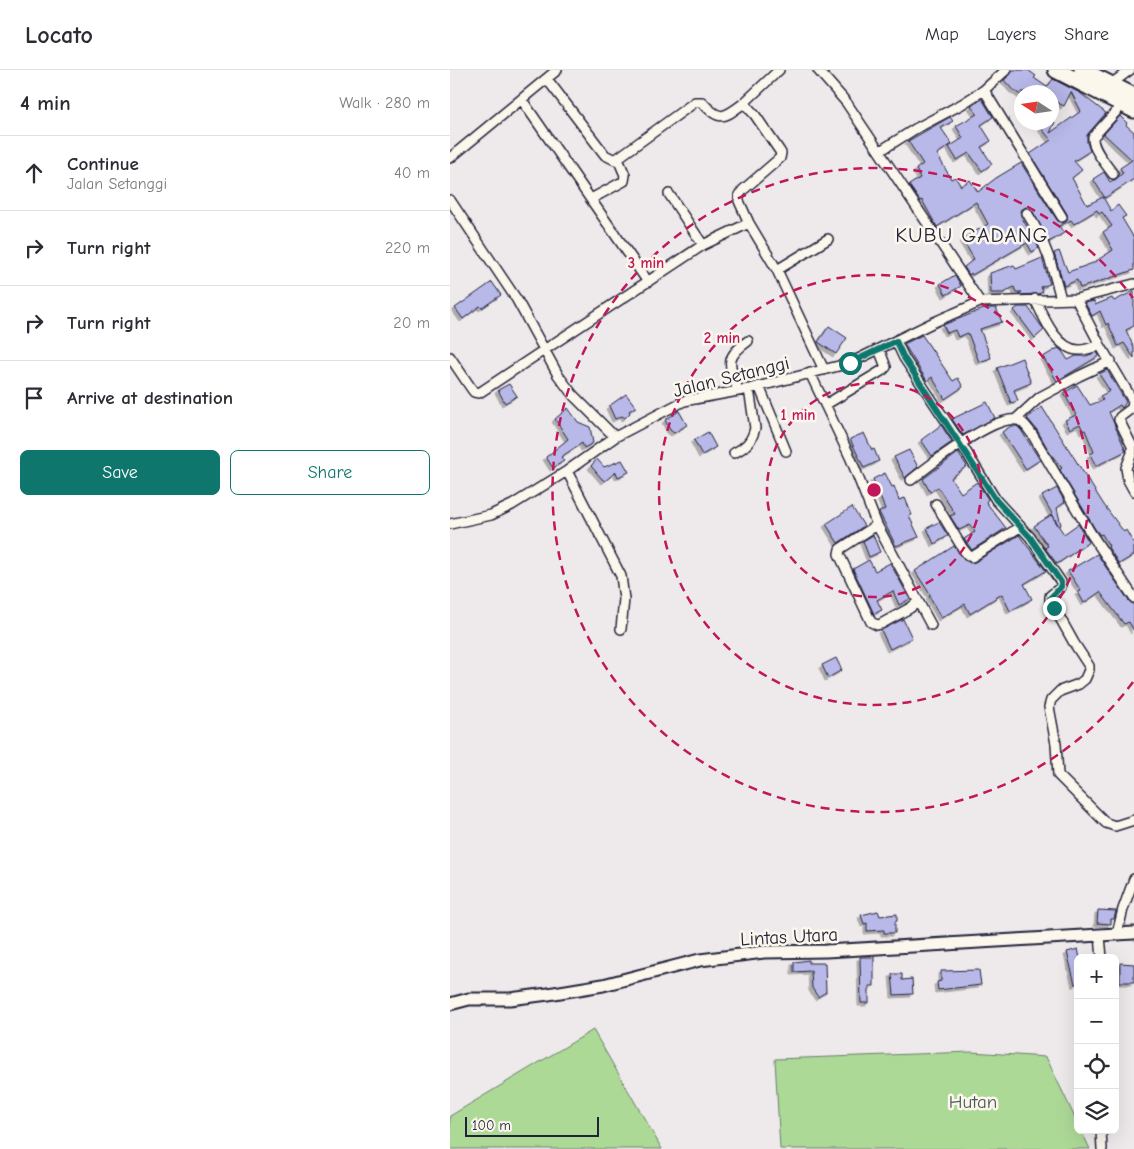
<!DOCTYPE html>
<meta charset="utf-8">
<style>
body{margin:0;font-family:"Comic Neue",sans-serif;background:#f2f2f3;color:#2b2b33}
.controls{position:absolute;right:15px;bottom:15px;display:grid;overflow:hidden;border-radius:8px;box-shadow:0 5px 20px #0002}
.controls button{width:45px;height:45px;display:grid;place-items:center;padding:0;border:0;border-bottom:1px solid #e1e1e2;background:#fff;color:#2b2b33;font:25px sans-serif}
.compass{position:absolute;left:564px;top:15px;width:45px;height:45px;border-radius:50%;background:#fff;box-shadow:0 5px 20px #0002;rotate:282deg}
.scale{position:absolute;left:15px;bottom:12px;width:134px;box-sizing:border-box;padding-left:5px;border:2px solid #22223b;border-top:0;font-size:14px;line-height:18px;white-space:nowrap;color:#22223b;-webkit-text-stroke:4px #fbf7ec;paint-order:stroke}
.stop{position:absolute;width:15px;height:15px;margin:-11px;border:4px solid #0f766e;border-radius:50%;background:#fff}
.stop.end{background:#0f766e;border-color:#fff;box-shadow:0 1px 5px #0008}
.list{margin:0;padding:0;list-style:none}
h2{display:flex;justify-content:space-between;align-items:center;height:65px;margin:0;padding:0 20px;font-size:21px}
h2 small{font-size:16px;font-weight:400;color:#7c7c81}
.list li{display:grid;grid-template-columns:32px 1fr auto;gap:15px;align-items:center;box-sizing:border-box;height:75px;padding:0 20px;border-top:1px solid #e1e1e2}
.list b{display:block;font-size:19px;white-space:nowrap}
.list p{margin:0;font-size:16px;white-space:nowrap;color:#7c7c81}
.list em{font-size:16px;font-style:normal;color:#7c7c81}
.actions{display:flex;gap:10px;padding:15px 20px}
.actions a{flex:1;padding:11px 0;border:1px solid #0f766e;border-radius:8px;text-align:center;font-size:18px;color:#0f766e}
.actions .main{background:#0f766e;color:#fff}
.icon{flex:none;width:28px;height:28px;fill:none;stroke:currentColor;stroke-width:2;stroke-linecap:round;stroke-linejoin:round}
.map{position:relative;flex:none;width:684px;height:1079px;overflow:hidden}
header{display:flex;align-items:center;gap:30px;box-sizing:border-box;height:70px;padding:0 25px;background:#fff;border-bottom:1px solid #e1e1e2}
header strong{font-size:24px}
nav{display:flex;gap:28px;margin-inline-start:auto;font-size:18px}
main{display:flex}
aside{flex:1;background:#fff}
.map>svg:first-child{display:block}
.green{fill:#add997;stroke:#687e69}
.building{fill:#b8b8e9;stroke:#22223b;filter:url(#shadow)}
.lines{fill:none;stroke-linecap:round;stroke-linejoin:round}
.street-casing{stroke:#22223b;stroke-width:12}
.secondary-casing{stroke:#22223b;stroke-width:15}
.highway-casing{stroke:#22223b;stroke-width:19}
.street{stroke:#fbf7ec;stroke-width:9}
.secondary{stroke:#fbf7ec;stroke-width:11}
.highway{stroke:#fbf7ec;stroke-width:15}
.route{stroke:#0f766e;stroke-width:6}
.ring{fill:none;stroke:#c2185b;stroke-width:2.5;stroke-dasharray:9 6}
.labels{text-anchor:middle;stroke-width:5;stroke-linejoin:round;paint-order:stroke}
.street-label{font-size:19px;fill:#22223b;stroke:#fbf7ec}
.park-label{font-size:19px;fill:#4c5957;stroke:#fbf7ec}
.quarter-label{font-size:21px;letter-spacing:1px;fill:#22223b;stroke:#fbf7ec}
.centre{fill:#c2185b;stroke:#fbf7ec;stroke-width:2.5}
.ring-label{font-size:15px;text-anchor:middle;font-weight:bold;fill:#c2185b;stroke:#fbf7ec;stroke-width:5;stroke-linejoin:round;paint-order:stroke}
</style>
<header>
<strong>Locato</strong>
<nav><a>Map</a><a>Layers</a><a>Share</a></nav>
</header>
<main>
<aside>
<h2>4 min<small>Walk · 280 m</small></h2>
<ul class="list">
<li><svg class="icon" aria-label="ahead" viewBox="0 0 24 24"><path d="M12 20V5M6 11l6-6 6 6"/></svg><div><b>Continue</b><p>Jalan Setanggi</p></div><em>40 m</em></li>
<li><svg class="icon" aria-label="right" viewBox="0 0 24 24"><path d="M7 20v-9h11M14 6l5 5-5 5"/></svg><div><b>Turn right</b></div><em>220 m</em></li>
<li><svg class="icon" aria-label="right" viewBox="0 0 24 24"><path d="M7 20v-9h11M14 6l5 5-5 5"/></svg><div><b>Turn right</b></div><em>20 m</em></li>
<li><svg class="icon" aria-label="arrive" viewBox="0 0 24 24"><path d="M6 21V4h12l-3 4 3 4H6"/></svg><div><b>Arrive at destination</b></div></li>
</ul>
<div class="actions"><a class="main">Save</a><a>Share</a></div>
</aside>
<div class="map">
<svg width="684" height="1079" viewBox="0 0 684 1079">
<defs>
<filter id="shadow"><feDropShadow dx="-3" dy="3" stdDeviation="0" flood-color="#0004"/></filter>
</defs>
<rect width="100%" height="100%" fill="#eeeaeb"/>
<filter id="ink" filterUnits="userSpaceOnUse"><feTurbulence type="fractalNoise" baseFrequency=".02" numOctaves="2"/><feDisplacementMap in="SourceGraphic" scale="10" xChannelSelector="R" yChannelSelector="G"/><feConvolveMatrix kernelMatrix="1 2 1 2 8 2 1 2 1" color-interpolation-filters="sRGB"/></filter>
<g filter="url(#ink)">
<path class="green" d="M143 960 212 1079H0V1046Z
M522 982 596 987 628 1054V1060H631L640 1079H330L325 989Z"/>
<path class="building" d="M562 0H578L586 6 584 8 597 17 603 9 630 23 656 43 637 65V72L640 81 624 91 632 100 622 108 637 135 653 127 661 141 668 135 676 146 672 148 684 168V200L630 218 627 210 614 216 604 183 609 181 618 202 643 193 663 180 653 162 662 156 652 142 649 144 647 140 624 154 621 150 609 156 614 163 599 172 582 140 576 137 571 140V146L589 178 582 182 577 173 522 205 521 203 519 205 514 197 524 189 512 169 538 154 526 132 487 157 472 130 470 131 459 115 470 108 466 99 473 94 458 71 500 47 503 51 491 58 502 74 487 84 501 109 505 107 511 116 520 110 528 122 546 108 571 93 607 150 612 153 617 150V144L580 84 601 70 591 58 598 52H605L600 63 631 41 621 22 614 36 602 30V22H587L583 20 585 22H572V26L562 19 554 10 561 4Z
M532 29 543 47 531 55 541 71 531 77 542 94 532 101 519 83 507 90 499 77 513 68 506 56 527 44 521 36Z
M670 46 677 53 676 55 684 62V109L655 128 643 109 654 102 660 112 666 109 673 103 670 98 682 90 654 64Z
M592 188 600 214 591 217 593 222 588 224 567 225 572 222H566L564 217 553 223H541L540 203 564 195 566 199Z
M505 205 511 216 496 225 490 214Z
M42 212 51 225 32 238 30 236 13 249 5 238Z
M684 221V256L676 260 684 278V288L674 273 668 276 658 253 656 255 650 241 642 246 635 233 644 231 645 235 662 228 664 231Z
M568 237H578L594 260 585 268 564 240Z
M536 238H546L552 252 530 259 541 288 529 292 518 263 508 267 505 260 497 263 493 255Z
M379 256 397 268 386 284 368 272Z
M472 265 503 311 508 308 513 317 495 329 482 307 477 311 454 274Z
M608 278 612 281 618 290 626 286H636L647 282 649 286 607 311 593 287Z
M572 288 581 313 564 320 568 331 561 333 547 298Z
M657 300 676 332 672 338 670 335 659 342 676 381 646 396 640 384 644 382 635 360 633 361 630 354 620 359 615 350 626 345 614 323 627 315 640 335 653 330 650 326 660 321 649 304Z
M59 314 67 326 55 333 48 320Z
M176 324 186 337 179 341 180 343 175 348 172 346 165 349 159 336Z
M537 332 545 348 513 365 502 349Z
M592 337 654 435 674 462 676 460 684 474V485L669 494 658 477 659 476 652 464 650 465 645 459 610 400 612 398 600 383 587 360 577 348Z
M118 338 128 352 140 357 143 373 134 378 132 373 111 387 114 391 103 398 96 387 118 369 105 349Z
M229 341 237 355 224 363 220 360 215 350Z
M491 355 502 372 482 386 471 370Z
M561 356H567L571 360 590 390 576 399 552 362Z
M258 362 266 377 252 385 244 370Z
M414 363 422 380 424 379 429 391 414 398 400 369Z
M459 380 468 397 455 408 444 387Z
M508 383 517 396 501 408 511 423 527 412 538 429 536 432 556 458 522 480 514 469 525 462 520 455 509 460 500 446 505 444 488 417 480 422 473 409Z
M147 389 154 397 172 390 179 402 168 407 166 402 155 411 152 409 141 396Z
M435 403 442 417 444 416 449 430 455 428 462 445 459 446 469 467 446 476 429 442 435 439 423 409Z
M607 418 615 432 607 438 611 455 609 456 592 426Z
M402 437 414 456 388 473 376 454Z
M601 445 614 464 628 454 639 472 607 494 595 478 598 476 584 456Z
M489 452 498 466 484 474 477 458Z
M423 465 430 482 419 487 413 471Z
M569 465 596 501 574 514 582 529 560 541 552 524 520 544 515 534 491 548 479 526H481L465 501 504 476 515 490 520 493 525 492Z
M647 484 679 531 684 535V561L679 552 674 554 650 522 634 533 628 522 631 521 618 501Z
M419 490 425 501 440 493 460 529 449 535 443 521 427 530 432 540 424 544 403 499Z
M453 549 462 568 440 579 431 560Z
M386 588 392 600 378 608 372 595Z
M648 840 666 841 664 849H661V854L647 853Z
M428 841 430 846 447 844V851L445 852V863H434V860L417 861V853L414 854 411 845Z
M628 879 630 888H628V914H625L617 882Z
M410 887H424V916H419V933H411Z
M359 890V893H375L376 922 368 927 362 918 361 901 344 902V892Z
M670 893 684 894V912H670Z
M529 900 531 915 488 920 487 912 491 911V901Z
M442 904H452V910L462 909 463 924 444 925Z"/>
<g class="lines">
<defs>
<path id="street" d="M329 0 294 33 305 45 329 80 331 83 330 88 293 120 289 125V131L299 153 327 200 374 300
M368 0 396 32 530 232
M97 9 155 85 165 90 245 32H252C270 52 274 48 294 33
M661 14 680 0
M534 20 612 147
M72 30 198 212
M430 81 465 59 512 34 534 20 556 0
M0 88 107 0
M663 104C656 94 642 79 643 67L673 34
M219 124 253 175
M141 129 174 111 175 105 168 89
M0 130 67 230 108 305 123 325 165 367
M577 143C596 173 602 195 611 229
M327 200 378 169
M585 229C593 246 607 281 630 280 637 280 643 277 650 275
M626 229 650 275 683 331 682 338 670 347 669 350 682 376V383L676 398 678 410 684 421
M446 271 454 288 510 372 546 430 580 467 611 512V517L600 526V530L624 573 639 596V600L635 609 629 614 610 621 601 630 599 637 606 674 608 705 656 753 665 756 684 750
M0 287 21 318 24 322 29 323 253 175 299 153
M360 303 401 389 427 455 481 555
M309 316 336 381
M288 320C279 294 274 288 298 271
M375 335 433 300 436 297 429 279
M565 350 590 327 629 306 661 291
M284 383C296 377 302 371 305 358L299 319
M117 401 171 506 174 529 171 559
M461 410C480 395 545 344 568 350 574 352 578 359 582 364L640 462 684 528
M486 434 513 479 518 485 522 487 570 457
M0 454 41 445 62 435 117 401 165 367 234 331 299 319 400 293 482 253 530 232 626 229 684 214
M427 455 390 479 389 484 421 552 427 555 431 554 460 538 468 532
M667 864 673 839 684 809
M650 866 652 888
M651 1060 652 1079"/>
<path id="secondary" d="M0 934 19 929H60L98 924 153 915 250 890 314 882 376 881 684 863"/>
<path id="highway" d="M606 0 684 40
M632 0 684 26"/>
</defs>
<use href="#street" class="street-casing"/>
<use href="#secondary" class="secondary-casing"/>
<use href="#highway" class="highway-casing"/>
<use href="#street" class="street"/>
<use href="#secondary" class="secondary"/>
<use href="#highway" class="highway"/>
</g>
</g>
<g class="lines" filter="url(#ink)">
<path class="route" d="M400 293 446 271 454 288 546 430 580 467 611 512V517L600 528 604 538"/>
</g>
<g class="ring">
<circle cx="424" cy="420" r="107"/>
<circle cx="424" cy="420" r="215"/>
<path d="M683 612A322 322 0 1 1 683 228"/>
</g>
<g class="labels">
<g class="street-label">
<text transform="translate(281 306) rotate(-14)" y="7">Jalan Setanggi</text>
<text transform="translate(339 866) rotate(-3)" y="7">Lintas Utara</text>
</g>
<g class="park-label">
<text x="523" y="1038">Hutan</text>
</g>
<g class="quarter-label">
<text x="522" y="172">KUBU GADANG</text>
</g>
</g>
<circle cx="424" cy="420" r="8" class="centre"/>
<g class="ring-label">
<text x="196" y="198">3 min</text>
<text x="272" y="273">2 min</text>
<text x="348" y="350">1 min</text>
</g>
</svg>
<div class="controls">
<button>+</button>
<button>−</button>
<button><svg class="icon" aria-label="locate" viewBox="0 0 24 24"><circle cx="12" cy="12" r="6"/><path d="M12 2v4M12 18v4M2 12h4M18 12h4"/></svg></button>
<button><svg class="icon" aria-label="layers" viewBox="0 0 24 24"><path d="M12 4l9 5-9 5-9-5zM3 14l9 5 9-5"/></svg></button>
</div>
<svg class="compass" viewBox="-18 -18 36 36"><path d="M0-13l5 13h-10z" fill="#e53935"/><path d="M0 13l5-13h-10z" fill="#7c7c81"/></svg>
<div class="scale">100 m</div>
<div class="stop" style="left:400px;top:293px"></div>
<div class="stop end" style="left:604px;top:538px"></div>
</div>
</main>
